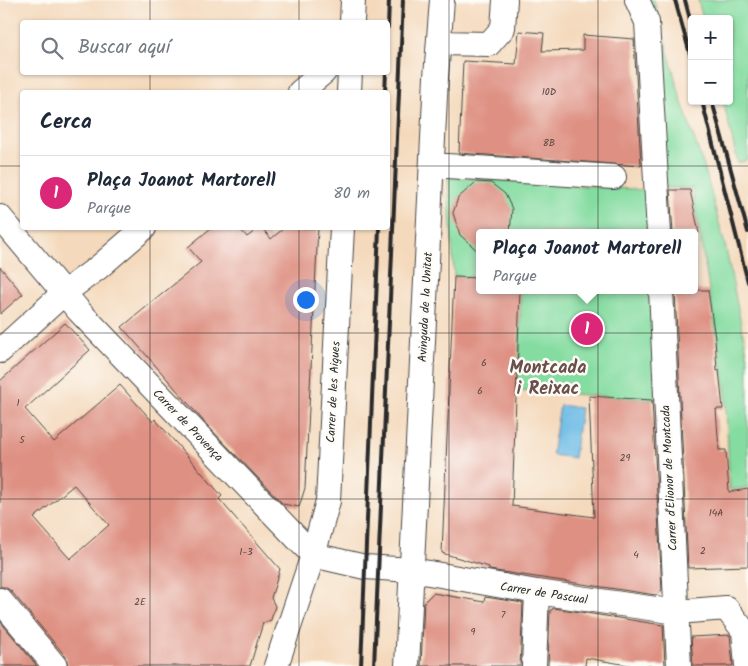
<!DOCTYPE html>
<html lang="es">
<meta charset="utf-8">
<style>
body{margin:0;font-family:Kalam,sans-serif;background:#f2f2f3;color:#1f2937}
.controls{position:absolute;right:15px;top:15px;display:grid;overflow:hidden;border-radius:5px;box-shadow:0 1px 4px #0004}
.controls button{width:45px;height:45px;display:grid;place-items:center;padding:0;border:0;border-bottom:1px solid #e0e1e3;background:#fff;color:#1f2937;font:25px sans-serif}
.you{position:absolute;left:305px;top:299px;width:18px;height:18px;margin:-12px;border:4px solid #fff;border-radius:50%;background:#1a73e8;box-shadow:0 0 0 8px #1a73e833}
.badge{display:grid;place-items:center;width:32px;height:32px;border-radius:50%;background:#db2777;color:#fff;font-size:16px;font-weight:700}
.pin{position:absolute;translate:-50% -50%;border:2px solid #fff;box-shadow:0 1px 5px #0006}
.popup{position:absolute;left:476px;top:229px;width:222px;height:65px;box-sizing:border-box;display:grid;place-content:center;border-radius:5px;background:#fff;filter:drop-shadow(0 1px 4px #0005);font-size:16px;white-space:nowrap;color:#747a83}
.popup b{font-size:19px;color:#1f2937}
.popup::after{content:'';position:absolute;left:50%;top:100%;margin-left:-10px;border:10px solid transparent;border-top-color:#fff}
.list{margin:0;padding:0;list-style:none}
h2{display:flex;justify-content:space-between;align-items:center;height:65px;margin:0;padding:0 20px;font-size:21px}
h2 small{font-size:16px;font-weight:400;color:#747a83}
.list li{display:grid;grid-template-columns:32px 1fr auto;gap:15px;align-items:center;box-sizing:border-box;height:75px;padding:0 20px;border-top:1px solid #e0e1e3}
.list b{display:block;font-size:19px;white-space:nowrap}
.list p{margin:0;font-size:16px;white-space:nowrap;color:#747a83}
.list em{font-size:16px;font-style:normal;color:#747a83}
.icon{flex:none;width:28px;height:28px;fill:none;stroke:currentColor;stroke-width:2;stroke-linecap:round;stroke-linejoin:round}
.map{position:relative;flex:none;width:748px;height:666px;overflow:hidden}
.search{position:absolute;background:#fff;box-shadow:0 1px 4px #0004;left:20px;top:20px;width:370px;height:55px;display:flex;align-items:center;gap:12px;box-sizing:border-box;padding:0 18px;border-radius:5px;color:#747a83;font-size:19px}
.panel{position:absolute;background:#fff;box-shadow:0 1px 4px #0004;left:20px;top:90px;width:370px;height:140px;border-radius:5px}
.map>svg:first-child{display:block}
.green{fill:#84dca0;stroke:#588466}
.water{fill:#6abae5;stroke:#4a7288}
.building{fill:#de9183;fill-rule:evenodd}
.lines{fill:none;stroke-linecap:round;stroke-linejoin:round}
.minor-casing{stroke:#494541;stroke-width:26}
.minor{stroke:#fff;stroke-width:24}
.rail{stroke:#2b2b2b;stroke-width:4}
.grid{fill:none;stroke:#2b2b2b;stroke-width:1;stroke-opacity:0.55}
.labels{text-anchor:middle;stroke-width:5;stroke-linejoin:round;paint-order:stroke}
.number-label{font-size:10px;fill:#584441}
.street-label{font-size:12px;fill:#2b2b2b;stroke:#fdfcf7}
.district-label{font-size:18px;font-weight:bold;fill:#6a4f4a;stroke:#fdfcf7}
</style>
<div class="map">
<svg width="748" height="666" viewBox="0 0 748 666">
<rect width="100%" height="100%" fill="#fdfcf7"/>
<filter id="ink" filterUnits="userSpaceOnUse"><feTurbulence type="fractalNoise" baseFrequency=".02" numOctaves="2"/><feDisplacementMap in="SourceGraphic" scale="10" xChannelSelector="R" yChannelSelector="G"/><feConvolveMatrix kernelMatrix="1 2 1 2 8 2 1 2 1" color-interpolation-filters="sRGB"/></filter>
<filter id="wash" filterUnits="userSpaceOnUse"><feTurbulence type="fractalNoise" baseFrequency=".0096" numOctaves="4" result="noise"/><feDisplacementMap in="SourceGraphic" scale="20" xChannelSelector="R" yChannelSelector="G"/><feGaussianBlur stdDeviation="1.12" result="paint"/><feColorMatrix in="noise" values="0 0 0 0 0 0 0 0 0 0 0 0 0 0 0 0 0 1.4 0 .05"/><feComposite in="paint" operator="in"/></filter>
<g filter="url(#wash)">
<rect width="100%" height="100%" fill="#f4d9bc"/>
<path class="green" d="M646 0H654L681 100 705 170 726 249 748 359V487L730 490 725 385 692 188H666Z
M698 0H748V160L738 163 723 101H729V19H703Z
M448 177 647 190 649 233H480L479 277 454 276Z
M521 290H652L656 400 518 390Z"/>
<path class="water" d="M560 405 581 408 574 458 552 455Z"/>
<g id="blocks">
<path class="building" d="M519 31 544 33 542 51 583 50V35L634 39 641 166 459 153 463 61 516 64Z
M476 182 491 183 505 194 512 209 510 233H480V253L460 235 453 213 458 198Z
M670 190H690L699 233H673Z
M211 228H239L247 237 259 228H262L271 239 284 228H318L305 488 299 507 283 504 206 424 122 327 201 262 188 247Z
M0 267 23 294 0 314Z
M454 277 480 278V290H520L512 506 594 517 589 396 652 400 662 590 656 595 489 570V567L442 553Z
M675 290H708L715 338 717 371 719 370 723 409H716L719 450H726L729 492 748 489V566L688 568Z
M65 323 90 350 25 409 54 442 120 385 153 422 155 419 222 496 219 499 280 569 271 598 275 606 271 620 263 623 250 666H68L66 657 11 591 5 587H0V381ZM74 485 109 525 70 559 34 518Z
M433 593 484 602 485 597 523 603 520 666H421L424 602Z
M554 608 663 625 665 666H634L586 658 585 666H548L550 611Z
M0 621 37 666H0Z
M730 635 733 666H693L691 637Z"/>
</g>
</g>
<g filter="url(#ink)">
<use href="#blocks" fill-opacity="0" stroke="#494541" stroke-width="1"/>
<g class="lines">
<defs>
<path id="minor" d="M637 0 647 22 659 233
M352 22 353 0
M439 43 489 44 503 28 505 0
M300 92 324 72
M349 92 350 72
M432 165 614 177
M0 217 79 311 313 555
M661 290 679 666
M0 351 65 292 99 267 144 228
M313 555 365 567 412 570 537 592 677 612 726 608 744 631 747 666
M0 600 55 666
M276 666 313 555 328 501 342 228
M407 666 436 77 442 0
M534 666 537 592"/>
</defs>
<use href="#minor" class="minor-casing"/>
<use href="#minor" class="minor"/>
<path class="rail" d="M675 0 692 61
M685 0 692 27
M388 27 389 0
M385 92 386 72
M702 101 748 282
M712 101 748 232
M361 666 379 228
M374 666 403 0"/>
</g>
</g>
<path class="grid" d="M150 0V22M299 0V22M449 0V666M598 0V666M150 72V92M299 72V92M0 166H22M388 166H748M150 228V666M299 228V666M0 333H748M0 499H748"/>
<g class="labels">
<g class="number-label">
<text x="549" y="95">10D</text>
<text x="549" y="146">8B</text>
<text x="484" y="366">6</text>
<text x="480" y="394">6</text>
<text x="18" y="406">1</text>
<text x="22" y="443">5</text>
<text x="625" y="461">29</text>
<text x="716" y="516">14A</text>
<text x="703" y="554">2</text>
<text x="246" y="555">1-3</text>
<text x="636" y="558">4</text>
<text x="140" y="605">2E</text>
<text x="503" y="618">7</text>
<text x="473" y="635">9</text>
</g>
<g class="street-label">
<text transform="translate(425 307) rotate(-87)" y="4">Avinguda de la Unitat</text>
<text transform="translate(333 392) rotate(-87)" y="4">Carrer de les Aigues</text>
<text transform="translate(188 425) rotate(46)" y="4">Carrer de Provença</text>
<text transform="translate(669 478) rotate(-93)" y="4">Carrer d'Elionor de Montcada</text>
<text transform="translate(544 593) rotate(9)" y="4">Carrer de Pascual</text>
</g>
<g class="district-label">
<text x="548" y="373">Montcada<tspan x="548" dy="21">i Reixac</tspan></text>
</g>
</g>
</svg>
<div class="controls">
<button>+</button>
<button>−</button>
</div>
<div class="you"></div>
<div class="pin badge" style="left:587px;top:329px">1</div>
<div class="popup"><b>Plaça Joanot Martorell</b>Parque</div>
<div class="search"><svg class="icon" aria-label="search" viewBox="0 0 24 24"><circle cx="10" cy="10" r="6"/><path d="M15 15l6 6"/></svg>Buscar aquí</div>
<section class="panel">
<h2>Cerca<small></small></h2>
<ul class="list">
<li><span class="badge">1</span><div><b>Plaça Joanot Martorell</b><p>Parque</p></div><em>80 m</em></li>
</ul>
</section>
</div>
